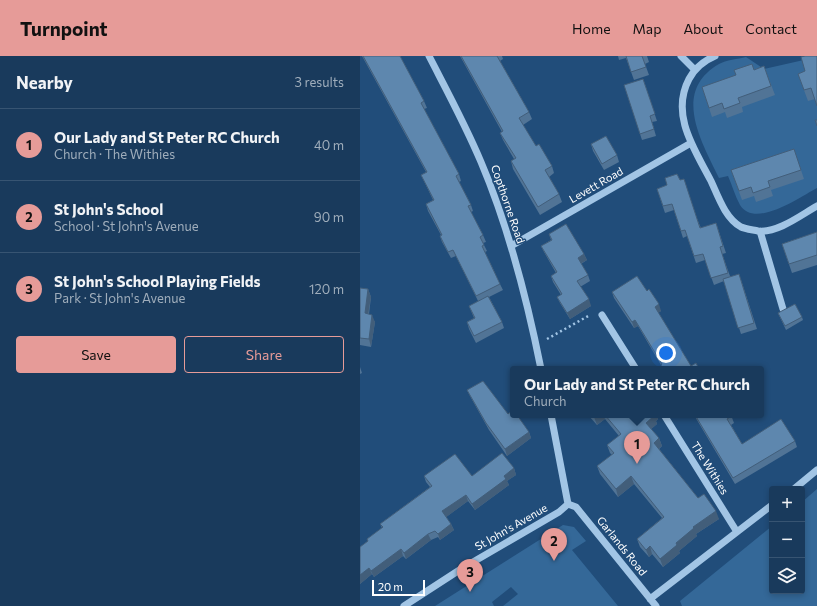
<!DOCTYPE html>
<meta charset="utf-8">
<style>
body{margin:0;font-family:Commissioner,sans-serif;background:#224162;color:#f1f3f6}
.controls{position:absolute;right:12px;bottom:12px;display:grid;overflow:hidden;border-radius:4px;box-shadow:0 2px 6px #0003}
.controls button{width:36px;height:36px;display:grid;place-items:center;padding:0;border:0;border-bottom:1px solid #375472;background:#193a5c;color:#f1f3f6;font:20px sans-serif}
.scale{position:absolute;left:12px;bottom:10px;width:53px;box-sizing:border-box;padding-left:4px;border:2px solid #fff;border-top:0;font-size:11px;line-height:14px;white-space:nowrap;color:#fff;-webkit-text-stroke:3px #214d7a;paint-order:stroke}
.you{position:absolute;left:306px;top:297px;width:14px;height:14px;margin:-10px;border:3px solid #fff;border-radius:50%;background:#1a73e8;box-shadow:0 0 0 6px #1a73e833}
.badge{display:grid;place-items:center;width:26px;height:26px;border-radius:50%;background:#e69b98;color:#111;font-size:13px;font-weight:700}
.pin{position:absolute;translate:-50% -33px;filter:drop-shadow(0 1px 2px #0008)}
.pin::after{content:'';position:absolute;top:21px;width:14px;height:12px;background:inherit;clip-path:polygon(0 0,100% 0,50% 100%)}
.popup{position:absolute;left:150px;top:310px;width:254px;height:52px;box-sizing:border-box;display:grid;place-content:center;border-radius:4px;background:#193a5c;filter:drop-shadow(0 1px 3px #0005);font-size:13px;white-space:nowrap;color:#9fadbb}
.popup b{font-size:15px;color:#f1f3f6}
.popup::after{content:'';position:absolute;left:50%;top:100%;margin-left:-8px;border:8px solid transparent;border-top-color:#193a5c}
.list{margin:0;padding:0;list-style:none}
h2{display:flex;justify-content:space-between;align-items:center;height:52px;margin:0;padding:0 16px;font-size:17px}
h2 small{font-size:13px;font-weight:400;color:#9fadbb}
.list li{display:grid;grid-template-columns:26px 1fr auto;gap:12px;align-items:center;box-sizing:border-box;height:72px;padding:0 16px;border-top:1px solid #375472}
.list b{display:block;font-size:15px;white-space:nowrap}
.list p{margin:0;font-size:13px;white-space:nowrap;color:#9fadbb}
.list em{font-size:13px;font-style:normal;color:#9fadbb}
.actions{display:flex;gap:8px;padding:12px 16px}
.actions a{flex:1;padding:9px 0;border:1px solid #e69b98;border-radius:4px;text-align:center;font-size:14px;color:#e69b98}
.actions .main{background:#e69b98;color:#111}
.icon{flex:none;width:22px;height:22px;fill:none;stroke:currentColor;stroke-width:2;stroke-linecap:round;stroke-linejoin:round}
.map{position:relative;flex:none;width:457px;height:550px;overflow:hidden}
header{display:flex;align-items:center;gap:24px;box-sizing:border-box;height:56px;padding:0 20px;background:#e69b98;color:#111}
header strong{font-size:19px}
nav{display:flex;gap:22px;margin-inline-start:auto;font-size:14px}
main{display:flex}
aside{flex:1;background:#193a5c}
.map>svg:first-child{display:block}
.green{fill:#346898}
.lines{fill:none;stroke-linecap:round;stroke-linejoin:round}
.path{stroke:#a2c5e5;stroke-width:2.5;stroke-dasharray:2 3;stroke-linecap:butt}
.minor{stroke:#a2c5e5;stroke-width:7}
.wall{fill:#517496}
.shaded-wall{fill:#425e7a}
.building{fill:#5e87ae;stroke:#425e7a}
.labels{text-anchor:middle;stroke-width:3;stroke-linejoin:round;paint-order:stroke}
.street-label{font-size:11px;fill:#fff;stroke:#214d7a}
</style>
<header>
<strong>Turnpoint</strong>
<nav><a>Home</a><a>Map</a><a>About</a><a>Contact</a></nav>
</header>
<main>
<aside>
<h2>Nearby<small>3 results</small></h2>
<ul class="list">
<li><span class="badge">1</span><div><b>Our Lady and St Peter RC Church</b><p>Church · The Withies</p></div><em>40 m</em></li>
<li><span class="badge">2</span><div><b>St John's School</b><p>School · St John's Avenue</p></div><em>90 m</em></li>
<li><span class="badge">3</span><div><b>St John's School Playing Fields</b><p>Park · St John's Avenue</p></div><em>120 m</em></li>
</ul>
<div class="actions"><a class="main">Save</a><a>Share</a></div>
</aside>
<div class="map">
<svg width="457" height="550" viewBox="0 0 457 550">
<rect width="100%" height="100%" fill="#214d7a"/>
<path class="green" d="M386 1 404 13 457 1V132C440 141 395 173 380 149 375 140 372 129 368 120L359 122C342 86 311 36 359 8 366 4 378 3 386 1Z
M457 433V550H322L320 545 412 470V535H442V446Z
M203 469 214 471 226 485 212 494 258 550H143L158 538 151 531 132 546 134 550H75Z"/>
<g class="lines">
<path class="path" d="M187 283 230 259"/>
<path class="minor" d="M69 0C87 35 106 70 121 106 149 172 167 243 181 313
M321 0 334 13
M355 0C343 5 335 12 329 23 310 59 335 94 351 125 358 140 365 162 381 171 385 173 394 174 398 175 418 177 441 159 457 150
M400 175 423 253
M151 190 331 87
M242 259 276 313
M191 359 208 448
M304 359 377 476
M434 433 457 414
M208 448 216 451 296 550
M290 543 412 449
M44 550 101 513 199 456 208 448"/>
</g>
<path class="wall" d="M2 0H40L64 45 67 52 64 53 99 118 101 125 99 126 111 149 113 155 111 156 123 179 126 186 123 187 127 195 125 196 140 228 143 234 129 241 142 266 144 272 116 287 109 273 107 266 114 262 109 250 118 245 96 200 91 202 82 186 80 180 81 179 68 155 66 148 73 144 64 125 61 119 66 116Z
M100 0H142L143 3 140 5 169 56 172 63 163 69 176 90 192 110 194 117 189 121 199 138 202 146 180 159 153 113 151 105 154 103 143 84 140 77 142 76Z
M258 0H287L289 6 285 8 289 19 274 24 266 2 259 4Z
M404 10 415 39 382 51 383 56 367 62 365 56 352 61 342 31Z
M445 15 455 43 448 45 438 18Z
M283 23 297 65 292 66 296 80 282 84 280 78Z
M231 88 257 99 259 106 244 114 233 95Z
M434 93 444 123 411 134 413 140 396 146 394 140 382 144 371 114Z
M320 124 341 172 356 167 366 197 362 198 370 220 381 224 397 273 381 278 364 225 354 229 345 204 336 207 327 180 323 182 314 154 305 157 297 133Z
M457 176V209L432 217 422 188Z
M189 178 224 198 227 204 221 208 228 219 230 225 220 231 231 250 210 263 200 247 197 241 201 239 193 226 191 220 196 217 184 196 181 190 191 184Z
M0 232 8 233 11 241 9 258 15 266 11 291 0 289Z
M287 235 301 255 298 257 331 310 339 313H302L301 309 278 270 274 272 254 242 252 236Z
M418 257 442 261 443 264 426 274Z
M0 311 2 317 0 318Z
M107 334 148 358 169 376 171 382 147 400 129 374 110 340Z
M228 359H296L298 363 296 365 297 368 291 373 299 382 302 390 299 393 338 442 359 463 336 478 337 480 319 495 320 497 303 511 292 498 289 501 280 491 277 483 302 462 274 428 258 441 240 418 237 410 252 399 250 397 247 389 259 380 245 363 237 369Z
M334 359H371L374 367 371 369 382 388 435 385 437 391 375 428Z
M154 412 156 419 147 425 149 429 115 454 108 445 86 461 91 468 94 474 80 484 78 481 71 484 46 503 43 500 14 521 12 518 0 528V491L8 485 7 483 22 472 20 468 70 431 66 426 64 420H112Z"/>
<path class="shaded-wall" d="M224 198 227 204 220 208 218 202Z
M8 233 11 241 7 265 5 257Z
M229 243 231 250 210 263 207 257Z
M299 248 301 255 297 258 295 251Z
M12 259 15 266 11 291 9 283Z
M275 264 278 270 274 272 272 266Z
M236 359H243L245 363 237 369 234 361Z
M293 359H296L298 363 296 365 297 368 289 375 286 367Z
M169 376 171 382 147 400 145 393Z
M299 382 302 390 297 394 294 387Z
M154 412 156 419 147 425 149 429 115 454 112 448 144 420Z
M271 420 274 428 258 441 256 433Z
M106 439 108 445 85 462 82 455Z
M356 455 359 463 336 478 337 480 319 495 320 497 303 511 300 503 333 471Z
M91 468 94 474 80 484 78 478Z
M68 478 71 484 46 503 44 497Z
M290 490 292 498 289 501 286 494Z
M41 493 43 500 14 521 11 515Z
M9 512 12 518 0 528V519Z"/>
<path class="building" d="M3 0H40L64 45 61 47 99 118 96 120 111 149 108 150 123 179 120 181 124 189 122 190 140 228 116 240 93 194 88 196 80 180 82 179 66 148 74 144 61 119 67 116Z
M101 0H137L169 56 159 62 176 90 179 88 192 110 185 114 199 138 178 151 151 105 156 102 140 77 143 75Z
M266 0H282L286 11 271 16Z
M445 0H457V50L451 32 444 34 438 18 445 15 441 1Z
M392 8 394 14 404 10 411 30 378 42 380 47 364 53 362 47 349 52 342 31 376 19 374 14Z
M283 23 295 58 290 60 294 73 280 78 264 29Z
M455 64H457V70Z
M246 80 257 99 242 108 231 88Z
M434 93 441 114 408 125 410 131 393 137 391 131 379 135 371 114Z
M317 118 320 124 324 123 340 172 356 167 363 190 360 191 368 217 351 222 343 198 334 200 325 174 321 175 312 148 303 150 297 133 307 129 305 122Z
M206 168 224 198 218 202 228 219 217 225 229 243 207 257 197 241 202 238 191 220 197 216 181 190 192 184 189 178Z
M457 176V199L429 208 422 188Z
M379 218 394 267 378 272 363 223Z
M277 220 287 235 289 233 299 248 295 251 331 310 336 307 339 313H303L301 309 302 308 275 264 272 266 252 236Z
M0 232 8 233 5 257 12 259 9 283 0 282Z
M128 240 142 266 114 280 107 266 115 262 109 250Z
M435 248 442 261 425 270 418 257Z
M123 325 148 358 153 354V359H157L169 376 145 393 126 367 107 334Z
M232 359H236L234 361Z
M245 359H294V360L286 367 299 382 294 387 338 442 344 438 356 455 333 471 334 472 316 487 317 489 300 503 290 490 286 494 277 483 304 461 271 420 256 433 237 410 254 397 247 389 261 378Z
M335 359H371L372 360 367 363 382 388 421 363 435 385 373 422Z
M142 397 154 412 144 420 146 423 112 448 106 439 82 455 91 468 78 478 75 475 68 478 44 497 41 493 11 515 9 512 0 519V491L8 485 7 483 23 471 20 468 72 430 64 420 95 398 112 420Z"/>
<g class="labels">
<g class="street-label">
<text transform="translate(236 129) rotate(-30)" y="4">Levett Road</text>
<text transform="translate(148 148) rotate(71)" y="4">Copthorne Road</text>
<text transform="translate(350 412) rotate(58)" y="4">The Withies</text>
<text transform="translate(151 471) rotate(-30)" y="4">St John's Avenue</text>
<text transform="translate(262 490) rotate(51)" y="4">Garlands Road</text>
</g>
</g>
</svg>
<div class="controls">
<button>+</button>
<button>−</button>
<button><svg class="icon" aria-label="layers" viewBox="0 0 24 24"><path d="M12 4l9 5-9 5-9-5zM3 14l9 5 9-5"/></svg></button>
</div>
<div class="scale">20 m</div>
<div class="you"></div>
<div class="pin badge" style="left:277px;top:408px">1</div>
<div class="popup"><b>Our Lady and St Peter RC Church</b>Church</div>
<div class="pin badge" style="left:194px;top:505px">2</div>
<div class="pin badge" style="left:110px;top:536px">3</div>
</div>
</main>
